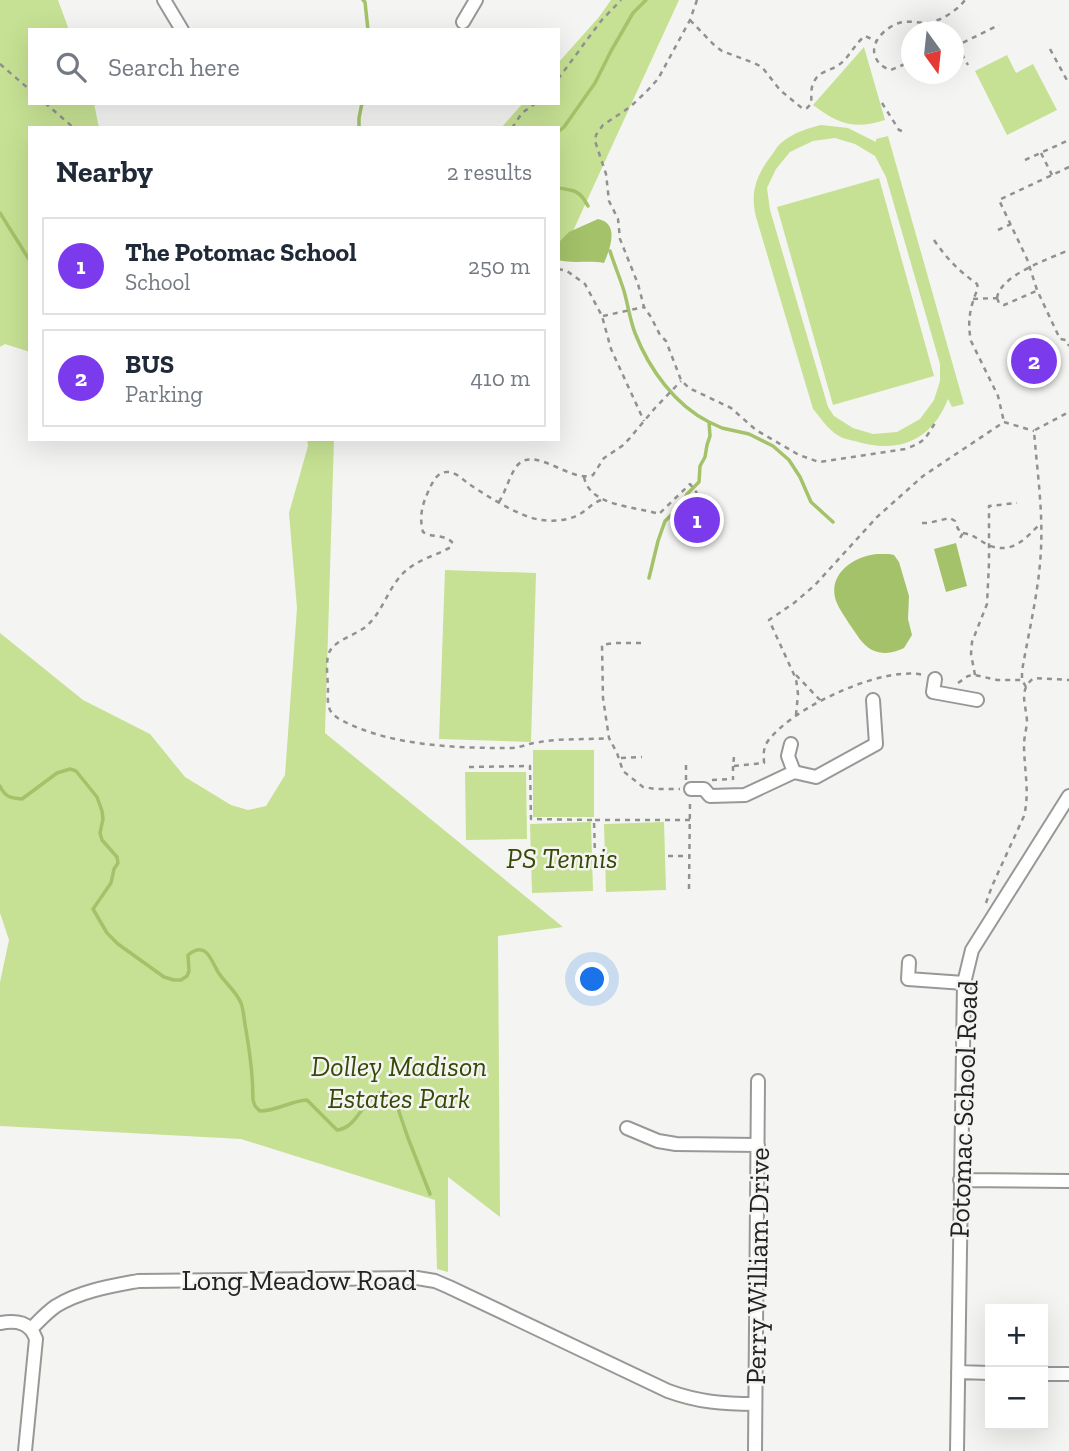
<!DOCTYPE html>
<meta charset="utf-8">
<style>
body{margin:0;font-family:"Zilla Slab",serif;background:#f6f6f7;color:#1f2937}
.controls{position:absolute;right:21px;bottom:21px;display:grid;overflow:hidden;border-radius:0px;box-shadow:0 7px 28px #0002}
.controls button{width:63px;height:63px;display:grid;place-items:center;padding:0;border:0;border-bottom:2px solid #e0e1e3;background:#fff;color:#1f2937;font:35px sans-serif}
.compass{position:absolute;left:901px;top:21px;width:63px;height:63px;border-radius:50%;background:#fff;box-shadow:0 7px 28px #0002;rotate:165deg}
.you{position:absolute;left:593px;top:980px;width:24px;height:24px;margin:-18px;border:5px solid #fff;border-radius:50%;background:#1a73e8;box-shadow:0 0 0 10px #1a73e833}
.badge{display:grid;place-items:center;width:46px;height:46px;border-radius:50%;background:#7c3aed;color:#fff;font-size:23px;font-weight:700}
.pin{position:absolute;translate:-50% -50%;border:4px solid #fff;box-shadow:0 2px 7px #0006}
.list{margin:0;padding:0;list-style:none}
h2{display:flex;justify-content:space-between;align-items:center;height:91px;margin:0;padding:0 28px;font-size:30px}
h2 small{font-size:23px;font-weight:400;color:#747a83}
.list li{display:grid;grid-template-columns:46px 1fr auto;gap:21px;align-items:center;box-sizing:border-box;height:98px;margin:0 14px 14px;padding:0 14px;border:2px solid #e0e1e3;border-radius:0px}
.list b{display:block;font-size:26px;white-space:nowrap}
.list p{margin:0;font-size:23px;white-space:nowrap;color:#747a83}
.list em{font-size:23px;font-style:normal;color:#747a83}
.icon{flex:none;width:38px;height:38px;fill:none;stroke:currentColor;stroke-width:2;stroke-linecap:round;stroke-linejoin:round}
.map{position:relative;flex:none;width:1069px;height:1451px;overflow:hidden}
.search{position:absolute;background:#fff;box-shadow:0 7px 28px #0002;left:28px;top:28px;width:532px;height:77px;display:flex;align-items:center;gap:18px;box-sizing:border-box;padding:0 24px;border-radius:0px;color:#747a83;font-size:26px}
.panel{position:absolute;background:#fff;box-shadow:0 7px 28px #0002;left:28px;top:126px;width:532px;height:315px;border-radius:0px}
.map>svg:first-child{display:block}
.green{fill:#c6e193;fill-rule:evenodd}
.water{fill:#a4c269}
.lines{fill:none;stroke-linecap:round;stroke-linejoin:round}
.stream{stroke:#a4c269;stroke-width:3.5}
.minor-casing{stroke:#989996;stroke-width:16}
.path{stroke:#919290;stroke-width:2.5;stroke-dasharray:5 5;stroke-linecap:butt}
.minor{stroke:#fff;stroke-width:12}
.labels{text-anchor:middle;stroke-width:5;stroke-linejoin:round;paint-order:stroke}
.park-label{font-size:28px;font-style:italic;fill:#374906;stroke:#f4f5f2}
.street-label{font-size:28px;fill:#222221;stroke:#f4f5f2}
</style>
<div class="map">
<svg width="1069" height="1451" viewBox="0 0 1069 1451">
<rect width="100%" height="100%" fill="#f4f5f2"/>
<path class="green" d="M0 0H58L69 30H30V103H94L99 128H30V352L5 344 0 347Z
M611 0H679L567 244 558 243V128H501L523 103H558V63L599 17Z
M864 47 885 120C855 130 838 124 813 105Z
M1007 55 1016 73 1033 64 1057 110 1007 135 975 71Z
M821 125 848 128 876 142V139L888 136 964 404 952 407 948 399C931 442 897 454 855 441 850 440 844 439 839 436 828 430 821 418 813 409L756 217C750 192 756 176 771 156 775 151 777 146 781 143 792 133 808 128 821 125ZM835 138 855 144 875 156 886 177 940 364V381L934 400 920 419 897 432 873 434 853 428 834 416 828 407 770 210 767 188 776 169 790 152 813 141Z
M879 178 934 376 833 405 777 207Z
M307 439H334L325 733 563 927 498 936 500 1217 448 1177V1272L437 1269 435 1200 241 1139 0 1126V982L9 940 0 913V633L83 700 150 734 185 777 231 805 248 810 266 806 285 775 297 608 289 513 308 446Z
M445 570 536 573 531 742 439 739Z
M533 750H594V817H533Z
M465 772H526L527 839 466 840Z
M591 822 593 891 532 893 530 824Z
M664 822 666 890 606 892 604 824Z"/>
<path class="water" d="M598 219C620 223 610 249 604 263 589 260 573 264 558 260L559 242 569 232Z
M956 543 967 586 946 592 934 549Z
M877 554H889L894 555 899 562 909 596 908 619 912 635 904 648C894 653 883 655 872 650 862 645 856 633 850 625 845 617 839 609 836 601 827 574 854 556 877 554Z"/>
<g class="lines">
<path class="stream" d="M363 0 365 2 368 30
M359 128V118L362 103
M558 132 564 127 595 83 611 51 633 13 646 0
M558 188C575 190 580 191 588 206
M0 213 30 261
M610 251C614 264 620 278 624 291 628 305 630 320 635 333 649 369 675 405 709 422L710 436 707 445 705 457 700 466 699 482 687 494 683 504 665 521 658 541 649 578
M709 422 722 428 749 434 773 446 789 460 800 477 811 502 833 522
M0 786C5 797 10 798 22 799L57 773 70 769 76 771 97 797 102 811 103 819 100 833 102 840 117 857 118 863 114 869 111 883 93 909 107 933 118 944 164 977 174 980H181L187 976 189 971 188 955C206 940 211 960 218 972 225 983 236 991 241 1003 244 1011 244 1021 246 1030 250 1053 253 1076 253 1100L255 1106 260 1111C277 1111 290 1101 307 1100L337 1130C361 1128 364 1088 390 1092L395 1100 408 1138 430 1194"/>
<defs>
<path id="minor" d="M164 0 182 30
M463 22 476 0
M935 679 933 692 977 700
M791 744 788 756 794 772
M691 789H704L710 796 745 795 794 772 816 777 876 744 873 700
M909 962 908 979 964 983
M627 1128 658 1141 676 1144 758 1145
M960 1180 1069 1181
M0 1323C17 1320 30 1322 36 1339L25 1451
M31 1329C39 1321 47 1312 56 1306 80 1291 111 1286 138 1281L417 1278 435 1281 449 1287 668 1391C698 1402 723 1404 755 1404
M958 1372 990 1373
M1043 1374H1069
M755 1451 758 1081
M957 1451 964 983 972 950 1069 796"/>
</defs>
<use href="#minor" class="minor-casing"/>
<path class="path" d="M697 0 690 20 658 79 646 92 630 107 603 125 596 135 595 141 606 174 609 201 618 219 620 239 638 284 644 307 651 317 660 335 666 341 681 380 689 388 731 408 756 430 799 455 819 462 905 449C925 442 925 439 935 423
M690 20 715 46 722 51 754 63 762 67 780 90 803 109 807 108 811 104C812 97 810 88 814 82 818 72 829 71 837 66 849 59 854 44 865 36L876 41
M957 45 968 65
M954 47 999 25
M1050 49 1069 84
M0 64 30 90
M912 68 908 69 905 64 891 70C884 68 878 64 875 56 870 42 886 27 899 23 912 19 924 26 938 20 948 16 958 9 965 0
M558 79 601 21 621 0
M45 103 74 128
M882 103 899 130 905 132
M512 128 522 113 536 103
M1041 153 1052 175
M1025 160 1069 140
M1069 167 999 200 1027 259 1037 290 1060 339 1066 340 1069 346
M998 230 1011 224
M934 240C947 259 958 270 977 284L978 288C970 307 967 321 971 341L998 396 1004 422
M558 269 567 271 585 284 602 316 611 349 644 421
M997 298C1000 275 1049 259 1069 250
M997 298 999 303 1004 305 1036 291
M973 299 997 298
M603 316 644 307
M1035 430 1069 412
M584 477C590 507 635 506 659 514L690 484 697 493
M601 500C593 503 590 507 583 512 572 520 556 522 542 520 521 518 487 496 469 484 462 479 455 471 446 472 437 472 432 483 429 490 422 504 419 517 423 532 432 538 443 534 452 542L451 547C437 555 420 559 408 569 388 584 384 613 364 628 354 635 340 639 332 648 324 656 328 678 328 689 328 696 327 704 330 710 334 717 341 720 347 723 395 746 456 748 509 748 522 748 528 743 540 742 562 738 586 740 609 738
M499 502C506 491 509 477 516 467 533 443 571 484 593 475L604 458 622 446 629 439 655 408 681 381
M922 523H928L950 518 955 521 958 529 963 533 960 538
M963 533C974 535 979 540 988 545 1012 555 1025 539 1041 523
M641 643H614L602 645 603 698 609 738 617 753 623 771 643 787 656 789H680
M796 675 820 700
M975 675 971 654 972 642 987 604 989 563V506L1017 503
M958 683 968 676 975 675 997 680H1022
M1026 687 1022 680V671C1029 630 1039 591 1041 549 1043 510 1037 470 1034 431
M796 715 798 694 796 679 769 620 794 603 815 585 877 517 923 476 1004 422 1034 431
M734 757 733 766 764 763C764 758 763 752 765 747 767 740 773 735 778 730 807 702 884 666 924 675
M621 758 642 757
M733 766V780
M469 767 530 766 531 819 594 820 595 856
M686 780V762
M712 780 733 779
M595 820H690
M668 856H689
M689 889 690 802
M986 903 992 886 1024 816C1030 792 1024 769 1024 745 1024 738 1026 731 1027 723 1027 706 1017 690 1034 678L1069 680"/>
<use href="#minor" class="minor"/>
</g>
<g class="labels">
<g class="park-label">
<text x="562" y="868">PS Tennis</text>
<text x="399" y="1076">Dolley Madison<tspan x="399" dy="32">Estates Park</tspan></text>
</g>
<g class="street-label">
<text transform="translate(963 1109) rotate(-88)" y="10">Potomac School Road</text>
<text transform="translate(757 1266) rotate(-89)" y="10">Perry William Drive</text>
<text x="299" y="1290">Long Meadow Road</text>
</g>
</g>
</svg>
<div class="controls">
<button>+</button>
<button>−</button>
</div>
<svg class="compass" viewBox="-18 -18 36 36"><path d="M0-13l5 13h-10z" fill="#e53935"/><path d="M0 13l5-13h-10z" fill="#747a83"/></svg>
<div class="you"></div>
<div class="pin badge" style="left:697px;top:520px">1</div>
<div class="pin badge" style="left:1034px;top:361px">2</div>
<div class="search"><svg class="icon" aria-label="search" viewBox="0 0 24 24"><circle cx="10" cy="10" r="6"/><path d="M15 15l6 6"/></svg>Search here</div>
<section class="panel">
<h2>Nearby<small>2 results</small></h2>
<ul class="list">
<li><span class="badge">1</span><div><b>The Potomac School</b><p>School</p></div><em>250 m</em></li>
<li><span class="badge">2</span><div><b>BUS</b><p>Parking</p></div><em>410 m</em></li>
</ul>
</section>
</div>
